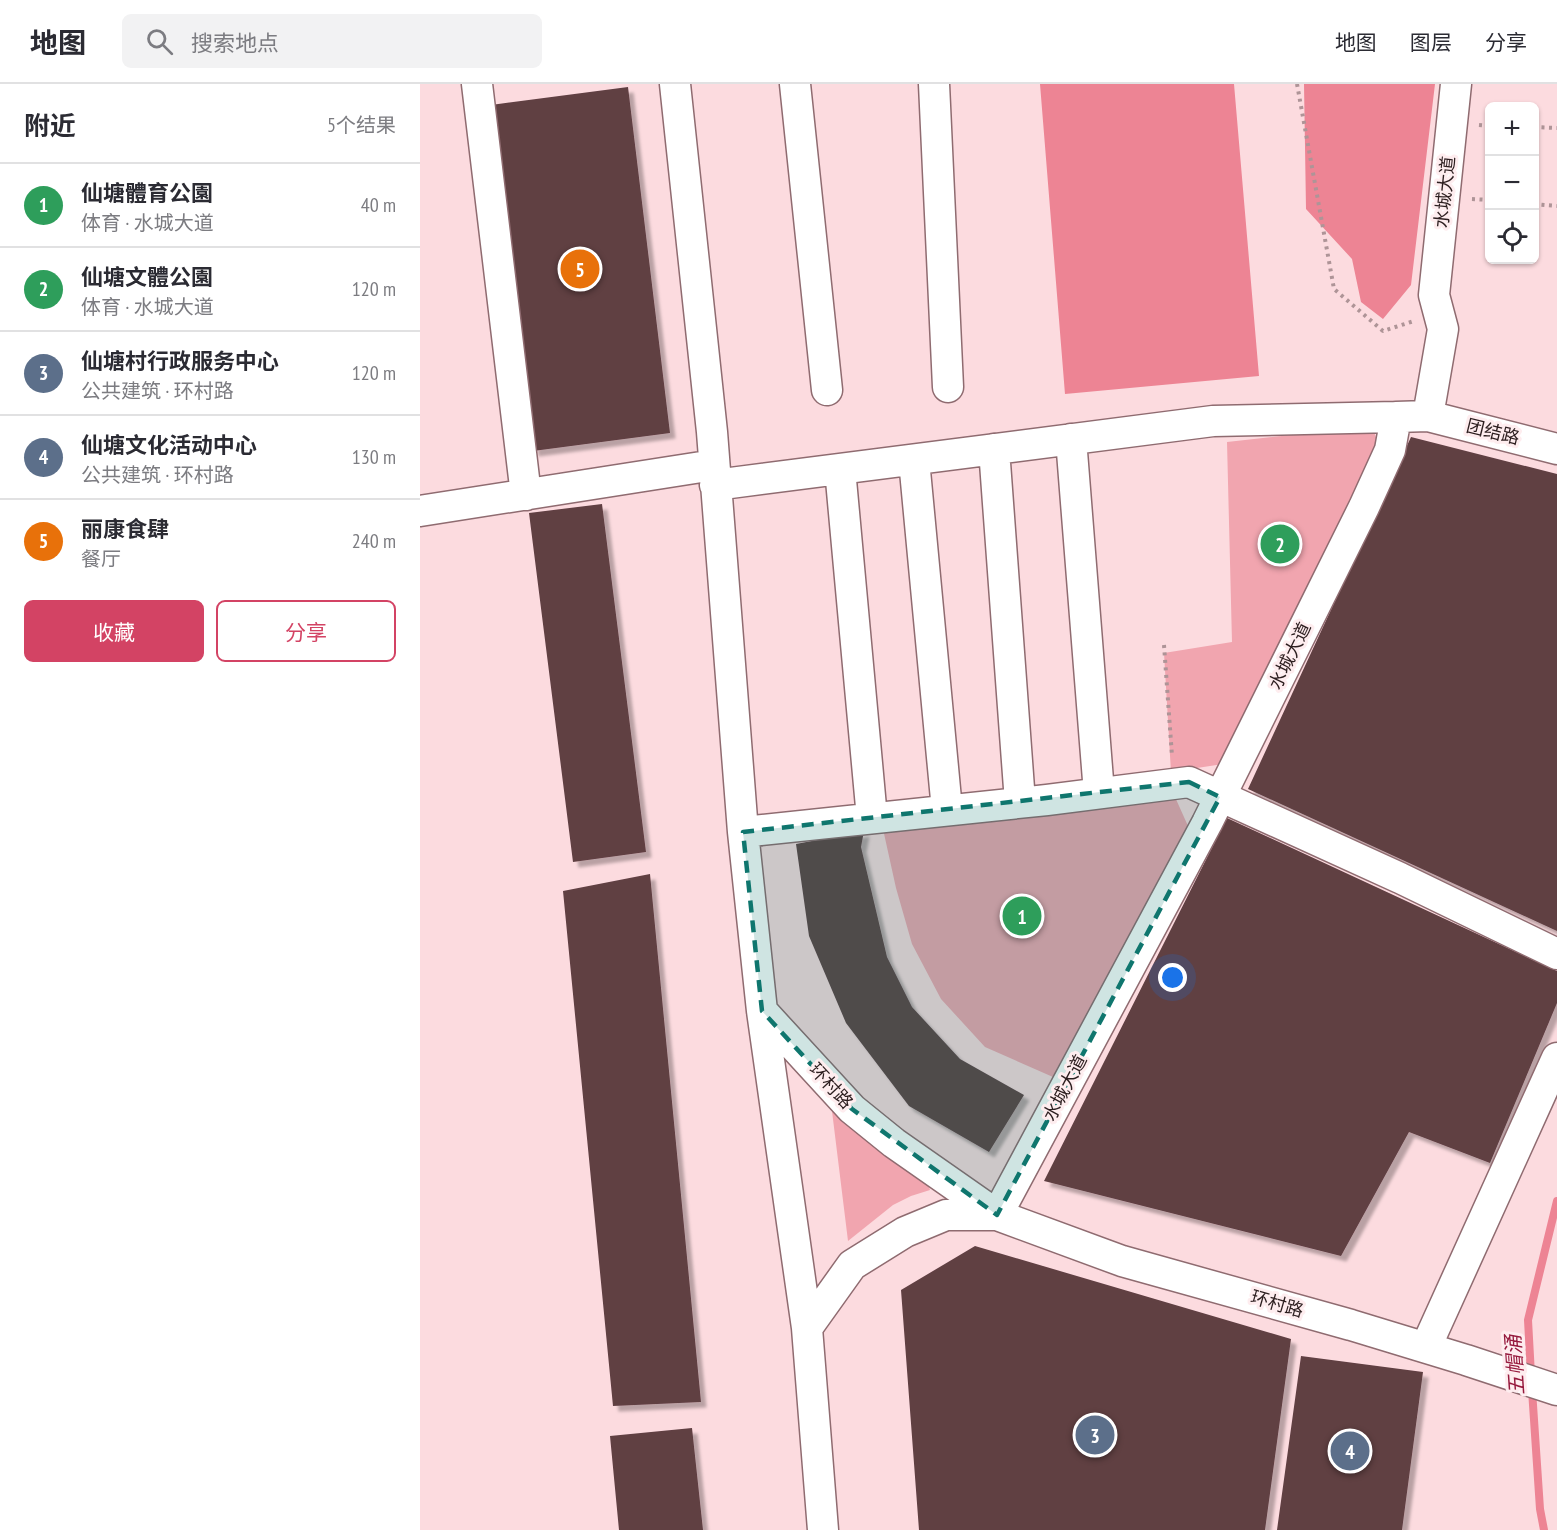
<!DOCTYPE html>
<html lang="zh">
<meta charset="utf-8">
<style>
body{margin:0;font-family:"PT Sans Narrow","Noto Sans SC",sans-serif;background:#f2f2f3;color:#2b2b33}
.controls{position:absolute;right:18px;top:18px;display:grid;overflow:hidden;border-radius:9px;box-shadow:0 2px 4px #0004}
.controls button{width:54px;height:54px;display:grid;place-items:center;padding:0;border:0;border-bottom:2px solid #e1e1e2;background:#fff;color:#2b2b33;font:30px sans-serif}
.you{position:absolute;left:753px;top:894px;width:21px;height:21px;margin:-15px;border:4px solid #fff;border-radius:50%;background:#1a73e8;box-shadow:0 0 0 9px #1a73e833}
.badge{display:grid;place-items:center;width:39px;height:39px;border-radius:50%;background:#d34364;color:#fff;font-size:20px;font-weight:700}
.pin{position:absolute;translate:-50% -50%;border:3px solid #fff;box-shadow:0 2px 6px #0006}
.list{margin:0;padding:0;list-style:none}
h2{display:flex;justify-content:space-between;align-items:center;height:78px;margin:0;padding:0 24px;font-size:26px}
h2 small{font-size:20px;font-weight:400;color:#7c7c81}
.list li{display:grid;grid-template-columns:39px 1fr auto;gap:18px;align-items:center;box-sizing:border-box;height:84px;padding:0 24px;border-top:2px solid #e1e1e2}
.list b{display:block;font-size:22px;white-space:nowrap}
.list p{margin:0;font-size:20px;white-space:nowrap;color:#7c7c81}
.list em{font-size:20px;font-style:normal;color:#7c7c81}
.actions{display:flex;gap:12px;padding:18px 24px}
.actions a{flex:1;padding:14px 0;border:2px solid #d34364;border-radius:9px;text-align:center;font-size:21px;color:#d34364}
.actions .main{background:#d34364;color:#fff}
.icon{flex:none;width:33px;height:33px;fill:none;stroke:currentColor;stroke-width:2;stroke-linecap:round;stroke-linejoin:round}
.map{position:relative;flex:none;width:1137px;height:1446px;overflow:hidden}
header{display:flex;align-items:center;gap:36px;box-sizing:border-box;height:84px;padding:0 30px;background:#fff;border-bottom:2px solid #e1e1e2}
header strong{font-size:28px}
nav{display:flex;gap:33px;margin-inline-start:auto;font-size:21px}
.search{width:420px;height:54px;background:#f2f2f3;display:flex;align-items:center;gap:15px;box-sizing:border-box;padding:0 21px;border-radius:9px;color:#7c7c81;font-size:22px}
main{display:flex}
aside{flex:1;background:#fff}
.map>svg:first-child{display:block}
.green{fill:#f1a5af}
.water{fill:#ed8494}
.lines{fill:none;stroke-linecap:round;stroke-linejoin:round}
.stream{stroke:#ed8494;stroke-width:8}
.building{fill:#603f43;filter:url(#shadow)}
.minor-casing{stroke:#8f6b70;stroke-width:33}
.path{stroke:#ae9497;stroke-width:4;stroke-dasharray:3 4.5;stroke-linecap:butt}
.minor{stroke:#fff;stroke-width:30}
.marked{fill:#0f766e;fill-opacity:0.2;stroke:#0f766e;stroke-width:4.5;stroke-dasharray:12 8;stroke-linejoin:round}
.labels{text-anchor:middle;stroke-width:6;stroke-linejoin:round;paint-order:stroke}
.street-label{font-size:18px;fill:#2c1e1f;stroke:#feedef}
.water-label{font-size:20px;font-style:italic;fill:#96193d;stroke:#feedef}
</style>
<header>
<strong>地图</strong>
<div class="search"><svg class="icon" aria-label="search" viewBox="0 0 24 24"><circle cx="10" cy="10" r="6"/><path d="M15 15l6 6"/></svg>搜索地点</div>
<nav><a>地图</a><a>图层</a><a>分享</a></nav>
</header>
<main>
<aside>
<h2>附近<small>5个结果</small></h2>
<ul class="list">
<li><span class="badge" style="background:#2e9e5b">1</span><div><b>仙塘體育公園</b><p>体育 · 水城大道</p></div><em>40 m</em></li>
<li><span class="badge" style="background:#2e9e5b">2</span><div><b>仙塘文體公園</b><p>体育 · 水城大道</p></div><em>120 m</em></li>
<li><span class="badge" style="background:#5c6f8a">3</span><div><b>仙塘村行政服务中心</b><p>公共建筑 · 环村路</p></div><em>120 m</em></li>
<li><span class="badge" style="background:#5c6f8a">4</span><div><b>仙塘文化活动中心</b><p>公共建筑 · 环村路</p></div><em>130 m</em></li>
<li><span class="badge" style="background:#e8710a">5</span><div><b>丽康食肆</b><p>餐厅</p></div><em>240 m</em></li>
</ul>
<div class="actions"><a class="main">收藏</a><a>分享</a></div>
</aside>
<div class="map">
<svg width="1137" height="1446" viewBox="0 0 1137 1446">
<defs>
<filter id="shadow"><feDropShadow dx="5.5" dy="5.5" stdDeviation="1.5" flood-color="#0004"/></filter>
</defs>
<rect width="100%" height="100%" fill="#fcdbdf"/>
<path class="green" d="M952 342 959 362 803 680 751 688 744 569 812 558 807 358Z
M755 713 768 742 633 993 565 963 521 915 492 860 476 804 463 745Z
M411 1019 508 1100 510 1106 491 1112 473 1121 428 1157Z"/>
<path class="water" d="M620 0H814L839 292 645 310Z
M884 0H1015L991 201 963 235 941 218 932 175 886 125Z"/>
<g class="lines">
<path class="stream" d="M1111 1291 1108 1236 1137 1117
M1112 1306 1120 1425 1124 1446"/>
</g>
<path class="building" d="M208 3 250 349 113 367 71 21Z
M991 353 1137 390V847L828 705Z
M182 420 226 768 153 778 109 429Z
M807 734 1137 887V919L1070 1079 989 1048 921 1172 624 1097Z
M444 747 441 763 467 873 492 923 540 975 604 1011 569 1068 489 1022 426 939 389 852 376 760Z
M230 790 281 1318 193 1322 143 807Z
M555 1162 871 1255 845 1446H499L481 1206Z
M881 1272 1003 1288 982 1446H857Z
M272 1344 283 1446H199L190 1352Z"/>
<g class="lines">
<defs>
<path id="minor" d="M57 0 106 411
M255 0 292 348 323 748 342 927 387 1244 403 1446
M375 0 407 306
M514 0 528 303
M1008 332 1137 365
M651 355 679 709
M574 365 600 718
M494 376 527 726
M420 385 452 734
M295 401 793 337 976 333
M0 427 294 381
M323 748 627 716 769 698 980 794 1137 870
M342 927 432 1025 474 1059 577 1131 702 1177 931 1241 1046 1276 1137 1306
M387 1244 432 1181 485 1148 526 1131H577L787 739 944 423 970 366 976 333 1008 332 1023 245 1014 211 1036 0
M1006 1263 1137 974"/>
</defs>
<use href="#minor" class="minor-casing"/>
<path class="path" d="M877 0 914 205 963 247 994 237
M1059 41 1070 42
M1114 43 1137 44
M1052 115 1070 116
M1114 120 1137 122
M744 561 752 672"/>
<use href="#minor" class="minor"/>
</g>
<path class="marked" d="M769 698 800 713 577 1131 432 1025 342 927 323 748Z"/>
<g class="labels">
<g class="street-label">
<text transform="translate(1025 108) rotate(-84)" y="6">水城大道</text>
<text transform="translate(1073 348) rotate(14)" y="6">团结路</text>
<text transform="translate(870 572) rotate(-64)" y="6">水城大道</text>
<text transform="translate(411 1002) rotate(47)" y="6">环村路</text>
<text transform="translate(645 1004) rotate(-62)" y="6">水城大道</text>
<text transform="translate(857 1220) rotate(16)" y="6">环村路</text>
</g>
<g class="water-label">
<text transform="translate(1095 1281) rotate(-94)" y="7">五帽涌</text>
</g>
</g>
</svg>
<div class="controls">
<button>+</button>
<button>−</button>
<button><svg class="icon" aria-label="locate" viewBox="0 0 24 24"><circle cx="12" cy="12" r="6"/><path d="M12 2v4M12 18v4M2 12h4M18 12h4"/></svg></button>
</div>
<div class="you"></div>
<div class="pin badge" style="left:602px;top:832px;background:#2e9e5b">1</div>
<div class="pin badge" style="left:860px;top:460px;background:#2e9e5b">2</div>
<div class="pin badge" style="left:675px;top:1351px;background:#5c6f8a">3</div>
<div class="pin badge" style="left:930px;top:1367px;background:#5c6f8a">4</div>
<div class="pin badge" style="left:160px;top:185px;background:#e8710a">5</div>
</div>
</main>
